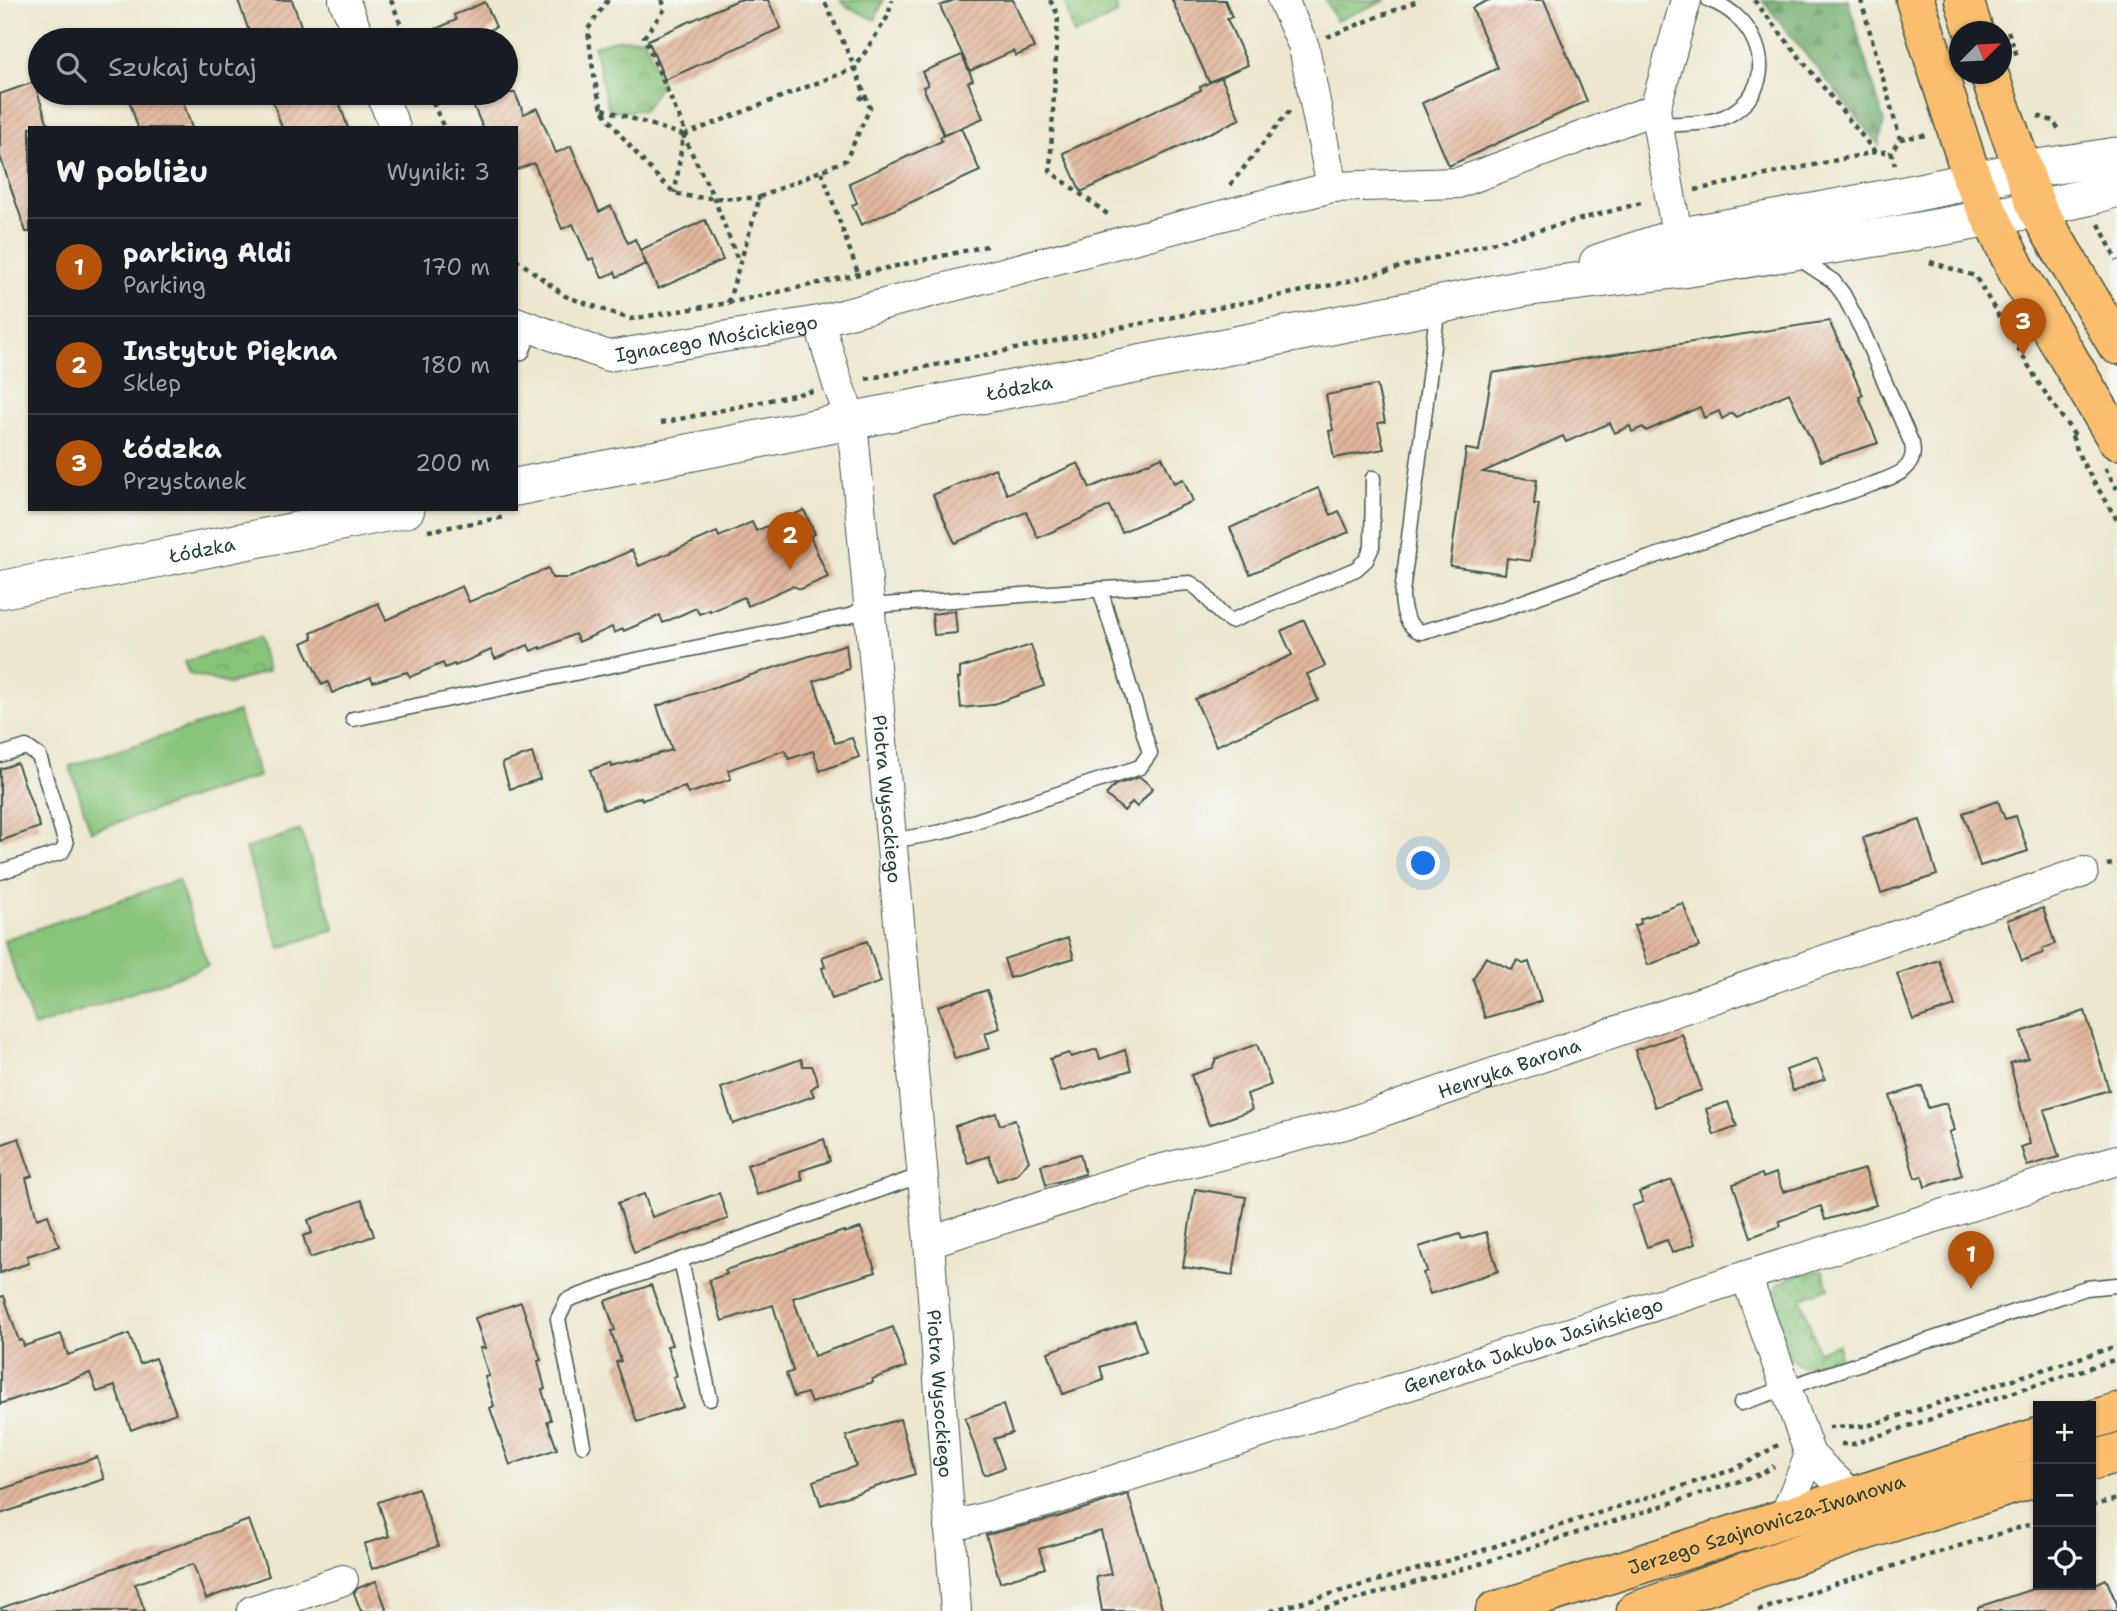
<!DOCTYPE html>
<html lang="pl">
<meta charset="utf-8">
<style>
body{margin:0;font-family:"Shantell Sans",sans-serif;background:#20242c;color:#f1f3f6}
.controls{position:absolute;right:21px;bottom:21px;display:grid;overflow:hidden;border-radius:0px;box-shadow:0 2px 5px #0004}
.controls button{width:63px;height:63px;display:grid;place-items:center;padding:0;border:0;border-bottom:2px solid #363941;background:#171b24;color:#f1f3f6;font:35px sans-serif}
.compass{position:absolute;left:1949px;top:21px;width:63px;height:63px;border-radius:50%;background:#171b24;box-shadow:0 2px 5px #0004;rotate:66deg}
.you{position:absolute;left:1424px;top:864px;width:24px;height:24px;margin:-18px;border:5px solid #fff;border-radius:50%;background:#1a73e8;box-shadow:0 0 0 10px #1a73e833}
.badge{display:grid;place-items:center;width:46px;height:46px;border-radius:50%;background:#b45309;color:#fff;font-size:23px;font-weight:700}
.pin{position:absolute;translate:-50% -58px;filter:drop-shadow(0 2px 4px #0008)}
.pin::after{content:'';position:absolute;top:37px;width:24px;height:21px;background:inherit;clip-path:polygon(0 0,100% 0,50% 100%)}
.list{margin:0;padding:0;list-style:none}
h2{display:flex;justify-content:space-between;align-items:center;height:91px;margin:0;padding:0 28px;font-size:30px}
h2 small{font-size:23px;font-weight:400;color:#9ea1a6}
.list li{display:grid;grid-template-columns:46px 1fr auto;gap:21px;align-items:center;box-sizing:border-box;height:98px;padding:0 28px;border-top:2px solid #363941}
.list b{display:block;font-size:26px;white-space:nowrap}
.list p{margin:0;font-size:23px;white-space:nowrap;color:#9ea1a6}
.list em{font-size:23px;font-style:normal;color:#9ea1a6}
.icon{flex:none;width:38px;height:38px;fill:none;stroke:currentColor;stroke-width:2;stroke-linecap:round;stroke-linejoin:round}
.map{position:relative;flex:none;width:2117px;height:1611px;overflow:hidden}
.search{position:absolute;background:#171b24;box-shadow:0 2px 5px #0004;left:28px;top:28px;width:490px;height:77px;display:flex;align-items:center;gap:18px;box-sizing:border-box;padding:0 24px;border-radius:38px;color:#9ea1a6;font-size:26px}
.panel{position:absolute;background:#171b24;box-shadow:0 2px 5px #0004;left:28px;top:126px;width:490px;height:385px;border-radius:0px}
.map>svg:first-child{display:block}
.grass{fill:url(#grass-dots);stroke:#548057;stroke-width:2}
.forest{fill:url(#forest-firs);stroke:#46744f;stroke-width:2}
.park{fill:url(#park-crowns);stroke:#548057;stroke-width:2}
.pitch{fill:#88c47a;stroke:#548057;stroke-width:2}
.building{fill:url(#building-hatch)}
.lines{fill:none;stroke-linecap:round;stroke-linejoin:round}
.service-casing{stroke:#3e564b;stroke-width:17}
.minor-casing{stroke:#3e564b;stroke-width:32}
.tertiary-casing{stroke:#3e564b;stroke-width:39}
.primary-casing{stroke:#3e564b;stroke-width:41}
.path{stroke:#3e564b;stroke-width:4.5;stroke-dasharray:5 5;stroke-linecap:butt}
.service{stroke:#fff;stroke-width:14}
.minor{stroke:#fff;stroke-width:30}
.tertiary{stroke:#fff;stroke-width:37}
.primary{stroke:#fabe6e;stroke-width:38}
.labels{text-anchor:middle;stroke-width:6;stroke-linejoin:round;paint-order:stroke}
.street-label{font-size:19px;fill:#1f3d34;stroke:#f6f6f2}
</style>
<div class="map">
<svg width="2117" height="1611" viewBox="0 0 2117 1611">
<defs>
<pattern id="grass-dots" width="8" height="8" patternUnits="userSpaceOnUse" patternTransform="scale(1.75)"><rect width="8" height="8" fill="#88c47a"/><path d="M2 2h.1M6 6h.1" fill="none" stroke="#6fa065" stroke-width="1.8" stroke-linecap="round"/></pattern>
<pattern id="forest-firs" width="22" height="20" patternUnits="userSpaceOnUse" patternTransform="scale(1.75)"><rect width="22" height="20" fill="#6eaa6a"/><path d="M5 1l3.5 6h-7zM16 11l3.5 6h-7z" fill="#5a8c58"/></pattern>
<pattern id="park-crowns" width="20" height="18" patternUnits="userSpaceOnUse" patternTransform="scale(1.75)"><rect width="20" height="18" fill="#88c47a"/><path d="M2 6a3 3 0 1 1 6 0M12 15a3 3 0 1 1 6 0" fill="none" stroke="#6fa065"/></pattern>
<pattern id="building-hatch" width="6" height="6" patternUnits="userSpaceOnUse" patternTransform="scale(1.75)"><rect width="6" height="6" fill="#e3b79c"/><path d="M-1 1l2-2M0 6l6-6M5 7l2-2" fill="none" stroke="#b79680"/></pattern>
</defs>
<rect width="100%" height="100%" fill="#f6f6f2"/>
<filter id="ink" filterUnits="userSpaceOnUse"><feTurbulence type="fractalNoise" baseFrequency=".0143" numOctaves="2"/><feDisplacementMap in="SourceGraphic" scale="14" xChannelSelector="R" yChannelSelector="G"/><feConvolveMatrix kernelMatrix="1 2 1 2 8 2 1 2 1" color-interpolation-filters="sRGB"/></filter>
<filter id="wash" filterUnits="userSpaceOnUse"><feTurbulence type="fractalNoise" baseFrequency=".00686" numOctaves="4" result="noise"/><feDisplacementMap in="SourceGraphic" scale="28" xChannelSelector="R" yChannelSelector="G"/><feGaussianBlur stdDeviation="1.57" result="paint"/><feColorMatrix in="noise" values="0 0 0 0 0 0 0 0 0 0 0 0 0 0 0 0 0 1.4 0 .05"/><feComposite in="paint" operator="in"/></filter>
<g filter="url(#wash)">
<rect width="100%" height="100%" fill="#ece7ce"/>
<path class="grass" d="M1818 1271H1823L1829 1288 1801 1298 1818 1351 1839 1344V1356L1809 1366 1799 1365 1789 1356 1770 1304 1773 1293 1778 1284 1791 1277Z"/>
<path class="forest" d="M1762 0H1848L1884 122 1879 145Z"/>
<path class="park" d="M841 0H883L875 20 846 6Z
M1064 0H1113L1119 13 1074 35Z
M1326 0H1386L1336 21Z
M644 38 662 83 644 110 619 111 608 108 594 46 616 40Z
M258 638 268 671 229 684 189 674 184 662Z"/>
<path class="pitch" d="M238 712 259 776 91 831 70 766Z
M300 830 335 929 280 948 245 849Z
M178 880 208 966 34 1027 4 940Z"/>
<g id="blocks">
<path class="building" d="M238 0H292L306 40H252Z
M738 0H768L781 28 665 80 648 40Z
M954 0H1013L1034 48 1016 56 1013 51 970 71 940 6Z
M1172 0H1225L1232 17 1227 19 1248 65 1209 82Z
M1489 0H1544L1587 101 1449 166 1422 103 1498 68 1472 8Z
M485 2 496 27 487 31 491 40H411L456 20 454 15Z
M962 55 973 80 968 82 983 118 944 135 923 87 928 85 922 72Z
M1221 77 1240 119 1081 192 1063 153 1201 90 1200 87Z
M34 82 49 128H30V232H26L0 156V94Z
M127 93H180L192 128H138Z
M270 93H336L348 128H282Z
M468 93H515L524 114 537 108 556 153 571 146 599 212 611 206 628 243 635 239 646 264 617 277 615 272 602 278 593 258 589 260 573 224 562 229 534 163 516 170V128H483Z
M961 128 980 171 861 225 852 205 857 203 849 183 942 141 940 137Z
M705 220 723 260 658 289 640 250Z
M1829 321 1863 395 1859 397 1878 443 1821 461 1789 393 1736 417 1732 413 1722 419 1719 411 1704 418 1700 407 1646 431 1643 427 1632 432 1630 426 1615 433 1610 423 1566 442 1563 436 1483 472 1537 480 1534 504H1539L1530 561 1507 558 1505 574 1450 566 1466 449 1479 451 1492 373Z
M1377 385 1385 422 1378 423 1384 449 1334 458 1329 431 1333 430 1326 395Z
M1162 457 1174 483 1183 479 1193 501 1122 532 1109 506 1038 538 1026 512 955 543 933 495 995 468 1007 494 1078 463 1090 488Z
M1318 488 1331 515 1339 511 1349 532 1250 574 1230 528Z
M804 510 815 534 810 536 828 577 801 589 792 586 748 606 744 597 710 612V610L699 614 696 608 663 623 660 615 624 631 623 629 614 633 612 627 579 642 575 634 541 649 540 647 531 651 528 645 495 659 491 650 455 666 454 664 445 668 443 663 410 677 407 672 373 682 371 677 332 693 328 682 322 685 302 643 313 638 311 633 378 603 386 620 462 586 469 602 548 568 552 578H569L632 550 639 566 717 532 719 537 752 522 756 531Z
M955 611 957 633 934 635 932 614Z
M1304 620 1325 666 1307 674 1318 700 1216 746 1195 699 1292 655 1281 631Z
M846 644 849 669 814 681 835 743 852 738 859 757 820 771 813 751 789 759 785 750 728 770 731 779 688 794 685 787 642 800 641 797 604 810 590 770 611 763 612 767 672 750 657 706Z
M1031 645 1044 686 991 705 961 708 958 678H960V668Z
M532 753 540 779 510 789 502 763Z
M17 763 40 827 0 841V769Z
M1140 777 1153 788 1137 807 1132 802 1124 811 1106 795 1115 785Z
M1998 801 2005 819 2016 816 2028 851 1980 866 1963 813Z
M1920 820 1937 875 1881 893 1863 838Z
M1683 903 1699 947 1648 965 1634 926 1641 923 1640 919Z
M2043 908 2055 944 2042 949 2043 953 2022 961 2007 920Z
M1068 938 1074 958 1010 978 1004 959Z
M867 941 881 982 832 999 822 968 825 967 822 957Z
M1486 957 1512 970 1517 960 1523 964 1529 962 1541 1001 1485 1018 1473 979Z
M1939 960 1955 1006 1913 1020 1897 974Z
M987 990 1000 1028 985 1033 990 1048 955 1059 938 1006Z
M2085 1011 2109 1090 2044 1110 2059 1157 2027 1166 2021 1147 2030 1144 2010 1063 2028 1058 2021 1032Z
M1682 1034 1702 1090 1655 1107 1635 1050Z
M1257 1044 1271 1085 1247 1094 1252 1110 1209 1125 1191 1075 1212 1068 1216 1059Z
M1097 1049 1100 1059 1125 1050 1131 1070 1061 1092 1050 1059 1069 1053 1071 1057Z
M801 1059 803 1066H812L816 1075 818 1084 811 1089 814 1096 733 1124 721 1088Z
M1817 1059 1825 1079 1793 1091 1786 1070Z
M1922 1086 1928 1108 1946 1103 1954 1130 1949 1132 1962 1175 1925 1187 1922 1176 1915 1178 1890 1096Z
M1728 1102 1737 1127 1714 1135 1706 1109Z
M996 1113 1000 1125 1015 1120 1029 1161 1016 1175 997 1181 989 1156 968 1163 955 1126Z
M19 1138 32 1176 26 1178 37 1219 48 1215 59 1246 27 1256 29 1263 0 1273V1145Z
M824 1139 830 1161 800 1171 803 1180 757 1195 747 1165Z
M1080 1154 1085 1174 1046 1185 1041 1165Z
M1865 1169 1876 1205 1825 1220 1821 1206 1779 1221 1781 1226 1751 1237 1733 1184 1762 1174 1763 1178 1776 1173 1783 1192Z
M1672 1180 1695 1244 1672 1253 1667 1240 1647 1247 1632 1206 1643 1202 1639 1192Z
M1195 1189 1246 1197 1233 1275 1183 1267Z
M719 1193 728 1219 634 1253 618 1203 644 1194 652 1217Z
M362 1200 374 1236 310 1258 303 1236 312 1233 308 1220Z
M861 1228 876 1272 793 1298 814 1356 893 1327 906 1367 872 1379 873 1382 811 1403 807 1393 794 1397 786 1374 793 1371 773 1305 722 1321 709 1280 727 1274 725 1270 844 1231V1233Z
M1486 1232 1498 1271 1430 1294 1423 1273 1427 1271 1419 1247 1460 1234 1462 1239Z
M651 1285 672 1345 667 1346 677 1376 673 1377 683 1407 637 1422 616 1362 621 1361 611 1331 615 1330 605 1301Z
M4 1296 19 1341 22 1340 24 1346 61 1334 68 1355 129 1334 140 1364 155 1358 176 1413 131 1430 115 1386 97 1392 90 1373 0 1404V1297Z
M521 1302 541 1360 538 1361 545 1389 542 1390 551 1420 547 1421 557 1449 510 1465 490 1408 494 1406 485 1377 489 1376 480 1348H485L475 1318Z
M1135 1321 1146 1351 1100 1367 1104 1380 1063 1394 1048 1352Z
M1003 1405 1012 1433 994 1439 1004 1468 984 1475 965 1418Z
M900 1419 915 1474 821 1505 813 1481 856 1466 846 1436Z
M97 1457 104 1479 0 1514V1490Z
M418 1488 438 1546 372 1569 364 1544 389 1536 378 1502Z
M1128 1494 1163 1611H1102L1096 1577 1111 1574 1101 1531 1039 1549 1045 1568 1000 1582 986 1535 1058 1517Z
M249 1520 269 1576 243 1585 206 1599 193 1564 135 1584 145 1611H2L1 1608Z
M2106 1579 2117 1604V1611H1978V1607L2045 1585H2093Z
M376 1581 387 1611H361L354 1593 358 1588Z"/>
</g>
</g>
<g filter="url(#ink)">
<use href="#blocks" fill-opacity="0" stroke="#3e564b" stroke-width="2"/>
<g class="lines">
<defs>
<path id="service" d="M1657 125C1681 123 1711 126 1732 113 1783 81 1758 17 1709 0
M1438 306 1402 593C1402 609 1405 626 1421 632L1500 610 1604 573 1870 485C1891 477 1918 472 1912 444L1862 330 1843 294 1833 281 1798 258
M516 354 522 352 532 328
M353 719 849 616 869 606 1190 583C1209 593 1212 611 1231 621L1356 569 1366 560 1372 547 1373 478
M0 755 26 747 39 756 66 844 62 852 0 872
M891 841 942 832 1140 767 1150 753 1100 589
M681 1260 710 1399
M1741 1403 2086 1288 2117 1285
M583 1445 558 1319 567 1300 922 1175"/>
<g id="minor">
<path d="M344 0 360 40"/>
<path d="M1283 0 1304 47 1332 187"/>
<path d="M381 93 395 128"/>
<path d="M1681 258 1655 109 1686 0"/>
<path id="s1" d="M819 321 838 385 852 421 929 1242 956 1611"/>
<path id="s2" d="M516 322 608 356 819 321 1332 187 1458 183 1655 109"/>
<path id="s3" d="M929 1242 1146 1173 1345 1124 2083 872"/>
<path d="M1746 1276 1810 1455 1853 1496"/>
<path d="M1784 1518 1810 1455"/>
<path id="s4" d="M949 1527 1053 1500 1746 1276 2117 1160"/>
<path d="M252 1611 343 1580"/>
</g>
<g id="tertiary">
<path d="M1598 263 1677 237 1900 196 2023 170 2117 156"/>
<path id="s5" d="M516 487 1523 288 1683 269 1907 233 1991 218 2088 197 2117 188"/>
<path id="s6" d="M0 590 406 509"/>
</g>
<g id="primary">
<path d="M1915 0 1973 181 2019 275 2117 440"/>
<path d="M1964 0 1974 32"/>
<path d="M1989 74 2037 209 2117 345"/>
<path d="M2091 1420 2117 1412"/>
<path d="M2091 1461 2117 1453"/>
<path id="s7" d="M1495 1611 2038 1437"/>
<path d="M1636 1611 1861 1532 2038 1477"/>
</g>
</defs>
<use href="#service" class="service-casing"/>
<use href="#minor" class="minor-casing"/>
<use href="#tertiary" class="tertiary-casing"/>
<use href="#primary" class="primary-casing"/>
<path class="path" d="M391 0 407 40
M608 0 588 29C590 49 595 93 603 110 610 124 665 190 678 194 704 200 734 198 760 198
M662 0 665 9 644 37 684 129 683 135 714 198 739 263
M1050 0 1058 15 1050 171 1110 216
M1754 0 1875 152
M1861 0 1900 139 1891 152 1895 165
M2008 31 2017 56
M1327 37 1420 0
M429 93 444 128
M859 99 866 95
M603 109 683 135 675 193
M2038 116 2053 121 2061 132
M684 135 855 68 824 0
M1900 139 1926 135
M822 172 858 273
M1230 185 1290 110
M1695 190 1875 152H1891
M2099 224 2117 261
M516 259 565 296 630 319 728 303 760 197 846 160 870 108 855 68 888 16 892 0
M1930 262 1975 276 2040 385 2075 436
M728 303 987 246
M866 379 1337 284 1645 202
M661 423 813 391
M2072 436 2081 460 2117 520
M2105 468 2117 489
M428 531 505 517
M2107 865 2117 863
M1829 1427 1867 1426 2117 1346
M1841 1444H1853L2117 1359
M2091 1506 2117 1499
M1271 1611 1471 1554 1723 1473 1745 1464 1778 1445
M1315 1611 1473 1566 1728 1485 1763 1473 1774 1466
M1758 1611 1831 1585 2038 1522"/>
<use href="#service" class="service"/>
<use href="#minor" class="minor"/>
<use href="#tertiary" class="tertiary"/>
<use href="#primary" class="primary"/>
</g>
</g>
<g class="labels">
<g class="street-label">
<text dy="7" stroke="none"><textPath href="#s2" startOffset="208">Ignacego Mościckiego</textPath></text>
<text dy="7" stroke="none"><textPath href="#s5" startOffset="513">Łódzka</textPath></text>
<text dy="7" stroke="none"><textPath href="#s6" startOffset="206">Łódzka</textPath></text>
<text dy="7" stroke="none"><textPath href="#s1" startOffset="485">Piotra Wysockiego</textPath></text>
<text dy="7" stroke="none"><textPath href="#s3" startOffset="606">Henryka Barona</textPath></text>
<text dy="7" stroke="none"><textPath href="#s4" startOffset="612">Generała Jakuba Jasińskiego</textPath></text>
<text dy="7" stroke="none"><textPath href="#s1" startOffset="1082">Piotra Wysockiego</textPath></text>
<text dy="7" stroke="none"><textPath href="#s7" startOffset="285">Jerzego Szajnowicza-Iwanowa</textPath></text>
</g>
</g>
</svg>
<div class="controls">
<button>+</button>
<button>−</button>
<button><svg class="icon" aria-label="locate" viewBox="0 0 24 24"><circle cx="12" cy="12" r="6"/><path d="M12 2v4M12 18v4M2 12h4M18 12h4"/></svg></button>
</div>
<svg class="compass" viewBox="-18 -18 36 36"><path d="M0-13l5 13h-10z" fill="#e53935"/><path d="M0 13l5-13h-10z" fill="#9ea1a6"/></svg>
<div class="you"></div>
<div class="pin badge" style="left:1971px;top:1289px">1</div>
<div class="pin badge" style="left:790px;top:570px">2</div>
<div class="pin badge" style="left:2023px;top:356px">3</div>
<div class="search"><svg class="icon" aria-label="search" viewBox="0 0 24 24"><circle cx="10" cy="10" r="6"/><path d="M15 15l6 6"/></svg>Szukaj tutaj</div>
<section class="panel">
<h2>W pobliżu<small>Wyniki: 3</small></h2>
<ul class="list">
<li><span class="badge">1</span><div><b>parking Aldi</b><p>Parking</p></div><em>170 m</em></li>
<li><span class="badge">2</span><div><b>Instytut Piękna</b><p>Sklep</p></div><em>180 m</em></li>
<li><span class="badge">3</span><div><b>Łódzka</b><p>Przystanek</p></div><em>200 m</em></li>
</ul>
</section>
</div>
